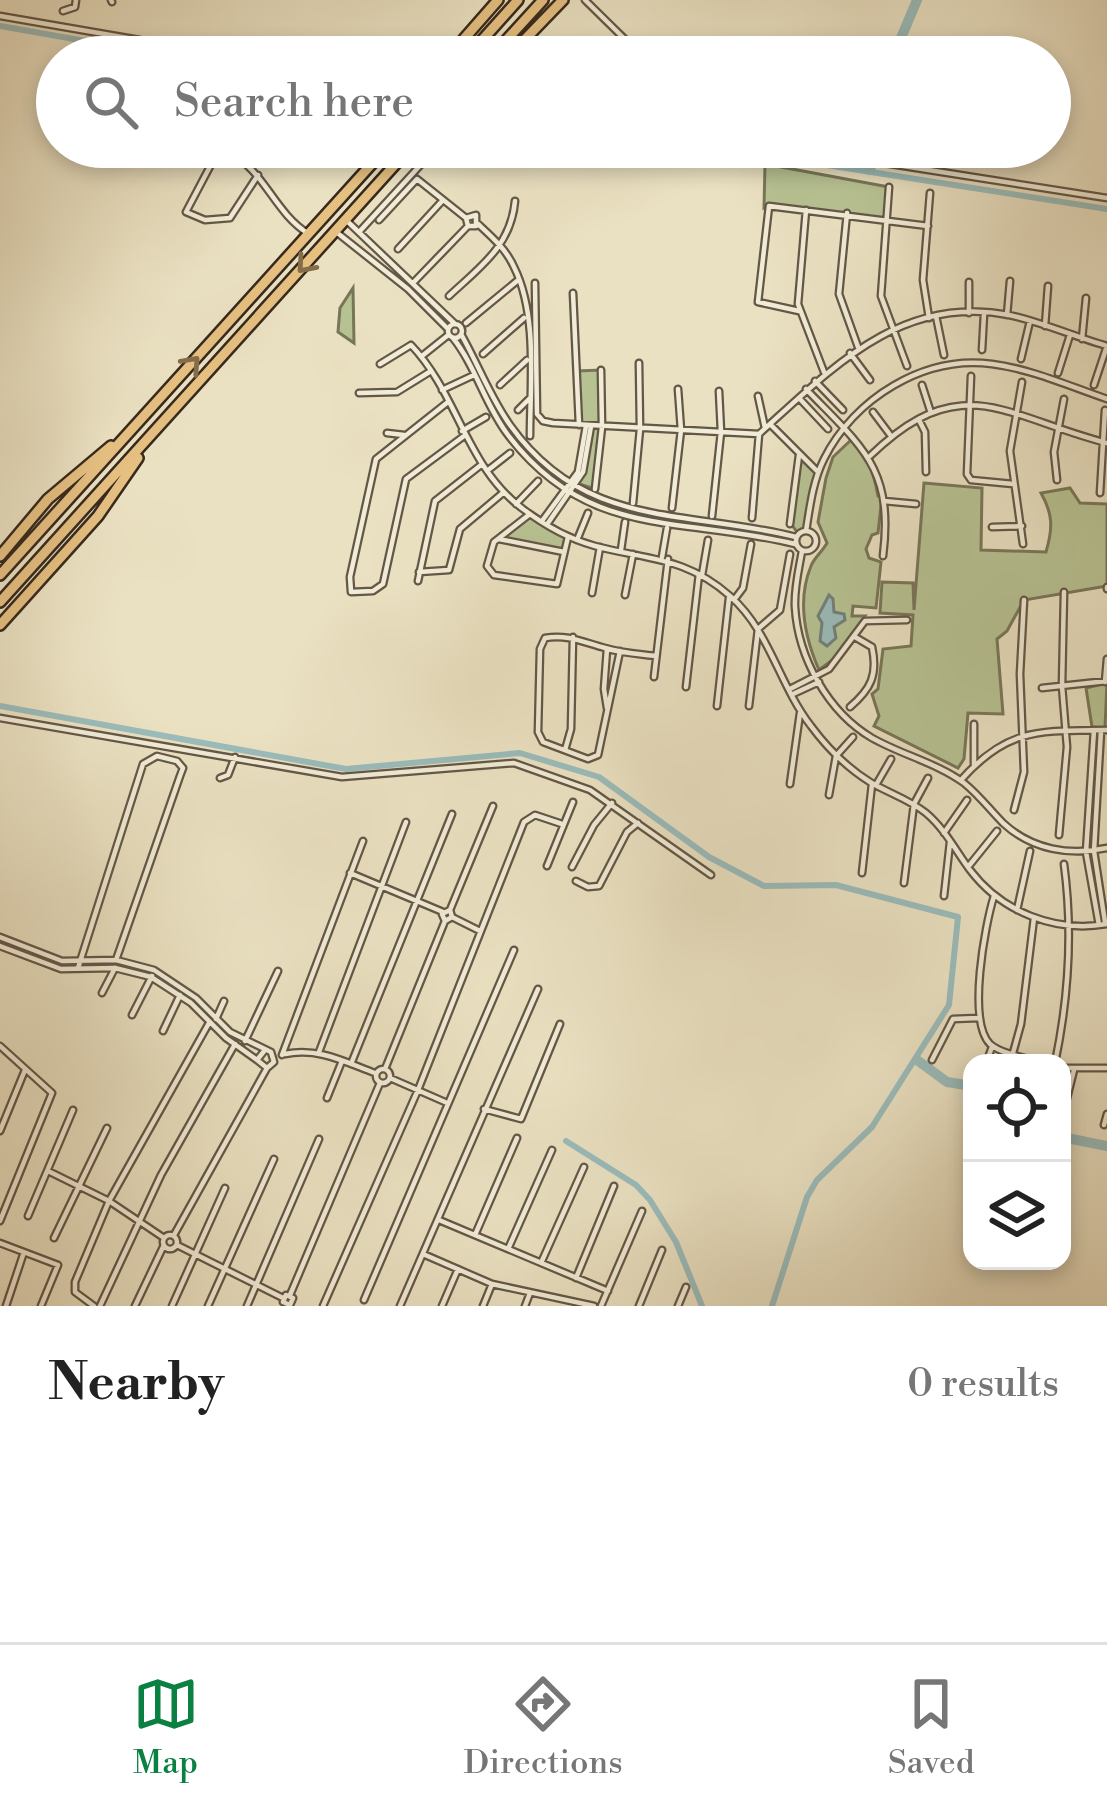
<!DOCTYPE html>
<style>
body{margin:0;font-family:"Libre Bodoni",serif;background:#f2f2f2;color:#222}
.controls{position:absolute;right:36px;bottom:36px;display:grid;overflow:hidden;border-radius:24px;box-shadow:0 6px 18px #0003}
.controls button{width:108px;height:108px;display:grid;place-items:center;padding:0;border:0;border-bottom:3px solid #e0e0e0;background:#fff;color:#222;font:60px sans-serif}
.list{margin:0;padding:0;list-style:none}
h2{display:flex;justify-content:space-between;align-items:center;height:156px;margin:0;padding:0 48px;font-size:51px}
h2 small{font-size:39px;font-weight:400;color:#767676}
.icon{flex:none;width:66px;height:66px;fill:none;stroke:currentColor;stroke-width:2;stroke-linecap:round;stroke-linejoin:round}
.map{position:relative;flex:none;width:1107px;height:1306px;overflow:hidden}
.search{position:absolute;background:#fff;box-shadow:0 6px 18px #0003;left:36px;right:36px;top:36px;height:132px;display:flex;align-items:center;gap:30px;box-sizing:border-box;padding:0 42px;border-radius:66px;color:#767676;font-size:45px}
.sheet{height:336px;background:#fff}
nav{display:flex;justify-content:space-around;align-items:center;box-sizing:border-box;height:168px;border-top:3px solid #e0e0e0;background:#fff;font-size:33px;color:#767676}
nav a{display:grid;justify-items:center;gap:6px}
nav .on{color:#0b8043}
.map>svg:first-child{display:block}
.green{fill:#b7c293;stroke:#777658;stroke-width:3}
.water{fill:#9abcbb;stroke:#72817c;stroke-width:3}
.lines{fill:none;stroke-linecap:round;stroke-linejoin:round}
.canal{stroke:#9abcbb;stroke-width:6}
.river{stroke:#9abcbb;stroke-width:10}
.minor-casing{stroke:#645746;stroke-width:9}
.primary-casing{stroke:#37291d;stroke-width:14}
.minor{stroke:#f1ecd7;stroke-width:4.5}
.primary{stroke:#e5c081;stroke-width:9}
.oneway{stroke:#856d4a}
</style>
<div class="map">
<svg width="1107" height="1306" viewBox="0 0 1107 1306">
<rect width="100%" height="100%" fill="#eae1c2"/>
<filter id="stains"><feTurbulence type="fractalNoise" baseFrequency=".00167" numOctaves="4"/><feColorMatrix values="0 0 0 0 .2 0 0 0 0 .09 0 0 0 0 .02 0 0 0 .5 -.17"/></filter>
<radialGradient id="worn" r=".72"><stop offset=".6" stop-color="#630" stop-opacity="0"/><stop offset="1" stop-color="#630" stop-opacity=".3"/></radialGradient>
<path class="green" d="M765 164 889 187 886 219 773 204 764 208Z
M353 288 354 343 338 332 340 308Z
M601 370 602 427 595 489 576 483 583 472 591 427 579 426 577 371Z
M851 440C868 456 874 473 878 496L882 497 878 533 872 535 866 549 869 558 881 562 876 608 853 606 852 616H865L839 655 819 670C805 638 797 600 811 566 814 558 822 552 827 543L818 522 826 478 833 457Z
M800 458 817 471 805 529 797 532 792 525Z
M924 483 982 488 981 550 1046 552C1053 528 1053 514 1041 493L1070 488 1080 503 1107 504V586L1024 600 1007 631 997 639 1003 714 968 713 964 759 958 768 874 726 879 716 872 694 878 689 883 649 911 646 913 615 880 613 882 582 913 583 914 610Z
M530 514 568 537 564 552 497 538Z
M1107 683 1105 728 1092 727 1086 688Z"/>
<path class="water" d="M829 595 833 599 834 612 844 614 845 620 834 627 836 638 827 646 820 641 822 623 818 616Z"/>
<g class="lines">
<path class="canal" d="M0 26 176 57
M711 147 1107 209
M0 706 346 769 520 753 599 777 709 857 764 886 836 885 958 917 949 1005 872 1127 817 1180 807 1197 772 1306
M566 1141 636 1185 650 1200 676 1242 702 1306"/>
<path class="river" d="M893 57 917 0
M870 170 875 147
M917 1060 947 1082 972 1086
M1062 1137 1107 1146"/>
<defs>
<path id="minor" d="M111 0 112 2
M585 0 643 57
M63 11 75 7 76 0
M0 16 238 57
M782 147 1107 198
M404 155H413L424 147
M258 175 230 218 205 220 186 212 215 157 227 152C265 169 273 212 309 234
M889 187 881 296 907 366
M806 210 798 304 824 372
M847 213 839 294 858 347
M346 220 455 324
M379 220 417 179 466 218
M478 224C492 237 506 249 514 267 538 315 530 384 530 436
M335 231 408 289 448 329
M360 231 437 147
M398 249 443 200
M969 282V313
M413 283 468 226H476V215L466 218 468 226
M535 283 537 414 543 421 553 423 759 434C831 369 901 294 1009 315 1042 322 1075 337 1107 346L1094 385
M573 293 579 425
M449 296C480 267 511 246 515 201
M799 311 758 302 769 206 928 226
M1007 315 1010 281
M936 316 944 355
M929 318 923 280 930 193
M466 323 517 281
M448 331a7 7 0 1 1 14 0a7 7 0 1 1-14 0Z
M1045 326 1048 286
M461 334C478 364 490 397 510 425 585 530 684 509 796 537
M453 338C476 367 485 405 508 435 588 540 680 516 795 544
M1082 339 1086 298
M982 350 984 314
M850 353 870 380
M483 354 524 318
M422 356 447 336
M1021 359 1030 321
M380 364 411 345C458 394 466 467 523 509 544 525 569 539 595 546 648 560 686 557 730 596 770 631 779 685 811 726 828 749 846 767 870 782 888 793 909 799 926 813 945 829 956 851 970 870 1002 912 1055 933 1107 924
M1058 373 1070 335
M971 376 967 474 971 480 1013 484
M815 381 843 410
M1022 382 1010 451 1023 544
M500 385 527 360
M922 385 931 413
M806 389C862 447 894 468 883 556
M442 390 474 375
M359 393 397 392 431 371
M758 396 765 428
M799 398 828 429
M448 402 376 459 350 577 351 592 373 591 383 584 406 479 464 436
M518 410 530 398
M873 412 891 436
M919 420 925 432 926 472
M770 424 817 471
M462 431 486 417
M387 433 404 435
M870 456C962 367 1005 417 1107 443
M487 471 510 453
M1057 480 1054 452 1064 399
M595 489 602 427 601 370
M1100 493 1105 410
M884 501 916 504
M633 503 640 429 639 363
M516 504 538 481
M672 508 681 430 678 389
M530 514 494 542 487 566 494 575 557 584 568 537
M712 516 721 432 719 391
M752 518 759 434
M542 521 578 472 586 426
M548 523 583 472 591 426
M790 524 799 455
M992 527 1022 526
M796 541a10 10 0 1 1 20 0a10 10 0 1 1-20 0Z
M806 531C810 506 813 481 824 459 854 399 923 355 992 364 1031 369 1069 386 1107 399
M499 539 564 552
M577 540 588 513
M621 550 625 522
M802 551C799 569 794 588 795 607 798 658 828 712 872 738 902 755 937 763 964 783 979 795 990 810 1003 823 1032 850 1070 856 1107 848
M662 557 667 528
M419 572 449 570 460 529 504 492
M702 575 708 540
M418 581 435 501 481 465
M1107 587V589
M592 593 600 547
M625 595 633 554
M734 600 743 588 751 544
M607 649 604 689 607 708
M620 651 598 755 588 759 543 742 538 732 540 649 545 638C567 634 583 642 605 648 621 653 640 654 656 656
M654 677 668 559
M1105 682 1107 659
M686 687 699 574
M1042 688 1107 681
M790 689 829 669 865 621 907 620
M793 694 819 682
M717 706 729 598
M749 706 758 629 780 610 790 554
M850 707C871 689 878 675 872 647L855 637
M0 718 342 777 514 763 590 790 711 875
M1094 730 1086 852 1099 925
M1101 731 1094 851 1105 922
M565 750 571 729 573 637
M974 765V724
M220 778 228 775 235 757
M961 780C1008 727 1041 731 1107 730
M790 784 800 713
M876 785 891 759
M829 795 836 756 853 737
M1014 810 1024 772 1020 674 1024 600
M944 833 967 800
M1059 835 1067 747 1062 686 1064 592
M547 866 573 802
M572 867 594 825 612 803
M968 867 997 831
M350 873 443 912
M862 873 872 784
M576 881 588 887 599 886 627 832 638 823
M904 883 914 804 928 778
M944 896 950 842
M994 896C985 925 967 1021 990 1044 1001 1054 1028 1058 1043 1063
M450 910 493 806
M450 910 452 917 445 921 442 914Z
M1017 910 1030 851
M452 917 480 931
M0 937 62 961 116 960 154 970 196 998 230 1032 271 1052 274 1062 267 1068 257 1060 265 1050
M0 946 61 969 115 968 151 977 191 1003 226 1038 257 1060
M78 968 143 764 157 756 177 761 183 768 180 776 116 960
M102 993 115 968
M132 1015 152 976
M216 1019 224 1001
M163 1031 180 995
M245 1041 278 971
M0 1046 52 1093 0 1221
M319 1052 406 822
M1013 1053 1021 1024 1034 918
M285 1054C318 1047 345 1062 375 1073
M282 1055 363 841
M932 1060 953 1019 978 1018
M986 1063 992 1047
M1055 1063C1069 996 1073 931 1064 864
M351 1064 452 814
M1062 1068H1107
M376 1076a7 7 0 1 1 14 0a7 7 0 1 1-14 0Z
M385 1069 445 921
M390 1078 445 1102
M327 1098 342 1061
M484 1109 521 1119 560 1024
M1062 1118 1074 1070
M1104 1125 1107 1114
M0 1131 25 1070
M48 1171 109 1201 164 1238
M28 1216 73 1110
M439 1220 608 1291
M163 1242a7 7 0 1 1 14 0a7 7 0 1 1-14 0Z
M174 1235 267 1068
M475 1235 517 1138
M54 1238 107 1128
M0 1243 58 1265 41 1306
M177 1245 283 1298
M508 1249 552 1150
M423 1254 492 1284 594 1306
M541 1263 584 1167
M576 1278 614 1186
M286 1295 293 1298 290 1305 283 1302Z
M290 1295 380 1083
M364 1300 514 950
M6 1306 23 1255
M94 1306 75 1292V1282L109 1201 209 1023
M100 1306 161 1175 235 1044
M135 1306 164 1245
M172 1306 225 1188
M208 1306 274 1159
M247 1306 319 1139
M323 1306 418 1090 524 822 535 815 562 824
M400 1306 538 989
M442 1306 458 1269
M483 1306 492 1284
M525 1306 530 1293
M601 1306 642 1211
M639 1306 662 1250
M678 1306 686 1287"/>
<path id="primary" d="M448 57 498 0
M467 57 518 0
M491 57 543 0
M508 57 563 0
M0 556 48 499 111 446
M0 575 387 147
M0 602 411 147
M0 625 98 516 138 458"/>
</defs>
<use href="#minor" class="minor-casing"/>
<use href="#primary" class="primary-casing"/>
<use href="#minor" class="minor"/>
<use href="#primary" class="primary"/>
</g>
<defs><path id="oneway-chevron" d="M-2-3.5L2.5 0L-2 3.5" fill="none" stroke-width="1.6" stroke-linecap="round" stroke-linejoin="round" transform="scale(3)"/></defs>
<g class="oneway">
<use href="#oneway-chevron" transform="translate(305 265) rotate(131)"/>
<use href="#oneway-chevron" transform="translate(192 364) rotate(-48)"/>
</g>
<rect width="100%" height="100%" filter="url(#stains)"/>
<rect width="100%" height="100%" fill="url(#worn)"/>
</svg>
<div class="controls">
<button><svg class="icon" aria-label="locate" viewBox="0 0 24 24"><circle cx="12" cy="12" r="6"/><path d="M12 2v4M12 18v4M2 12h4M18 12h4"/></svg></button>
<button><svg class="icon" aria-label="layers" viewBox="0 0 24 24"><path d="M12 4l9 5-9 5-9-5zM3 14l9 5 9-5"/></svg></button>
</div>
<div class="search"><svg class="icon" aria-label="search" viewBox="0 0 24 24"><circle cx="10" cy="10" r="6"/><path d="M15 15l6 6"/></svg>Search here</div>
</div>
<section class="sheet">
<h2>Nearby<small>0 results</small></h2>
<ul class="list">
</ul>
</section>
<nav>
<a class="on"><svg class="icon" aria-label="map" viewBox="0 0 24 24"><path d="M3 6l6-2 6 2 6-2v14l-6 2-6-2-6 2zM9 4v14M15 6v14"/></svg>Map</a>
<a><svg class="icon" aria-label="directions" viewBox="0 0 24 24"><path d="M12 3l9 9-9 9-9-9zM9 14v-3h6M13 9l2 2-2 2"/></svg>Directions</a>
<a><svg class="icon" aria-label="saved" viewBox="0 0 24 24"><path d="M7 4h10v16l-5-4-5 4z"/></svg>Saved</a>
</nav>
